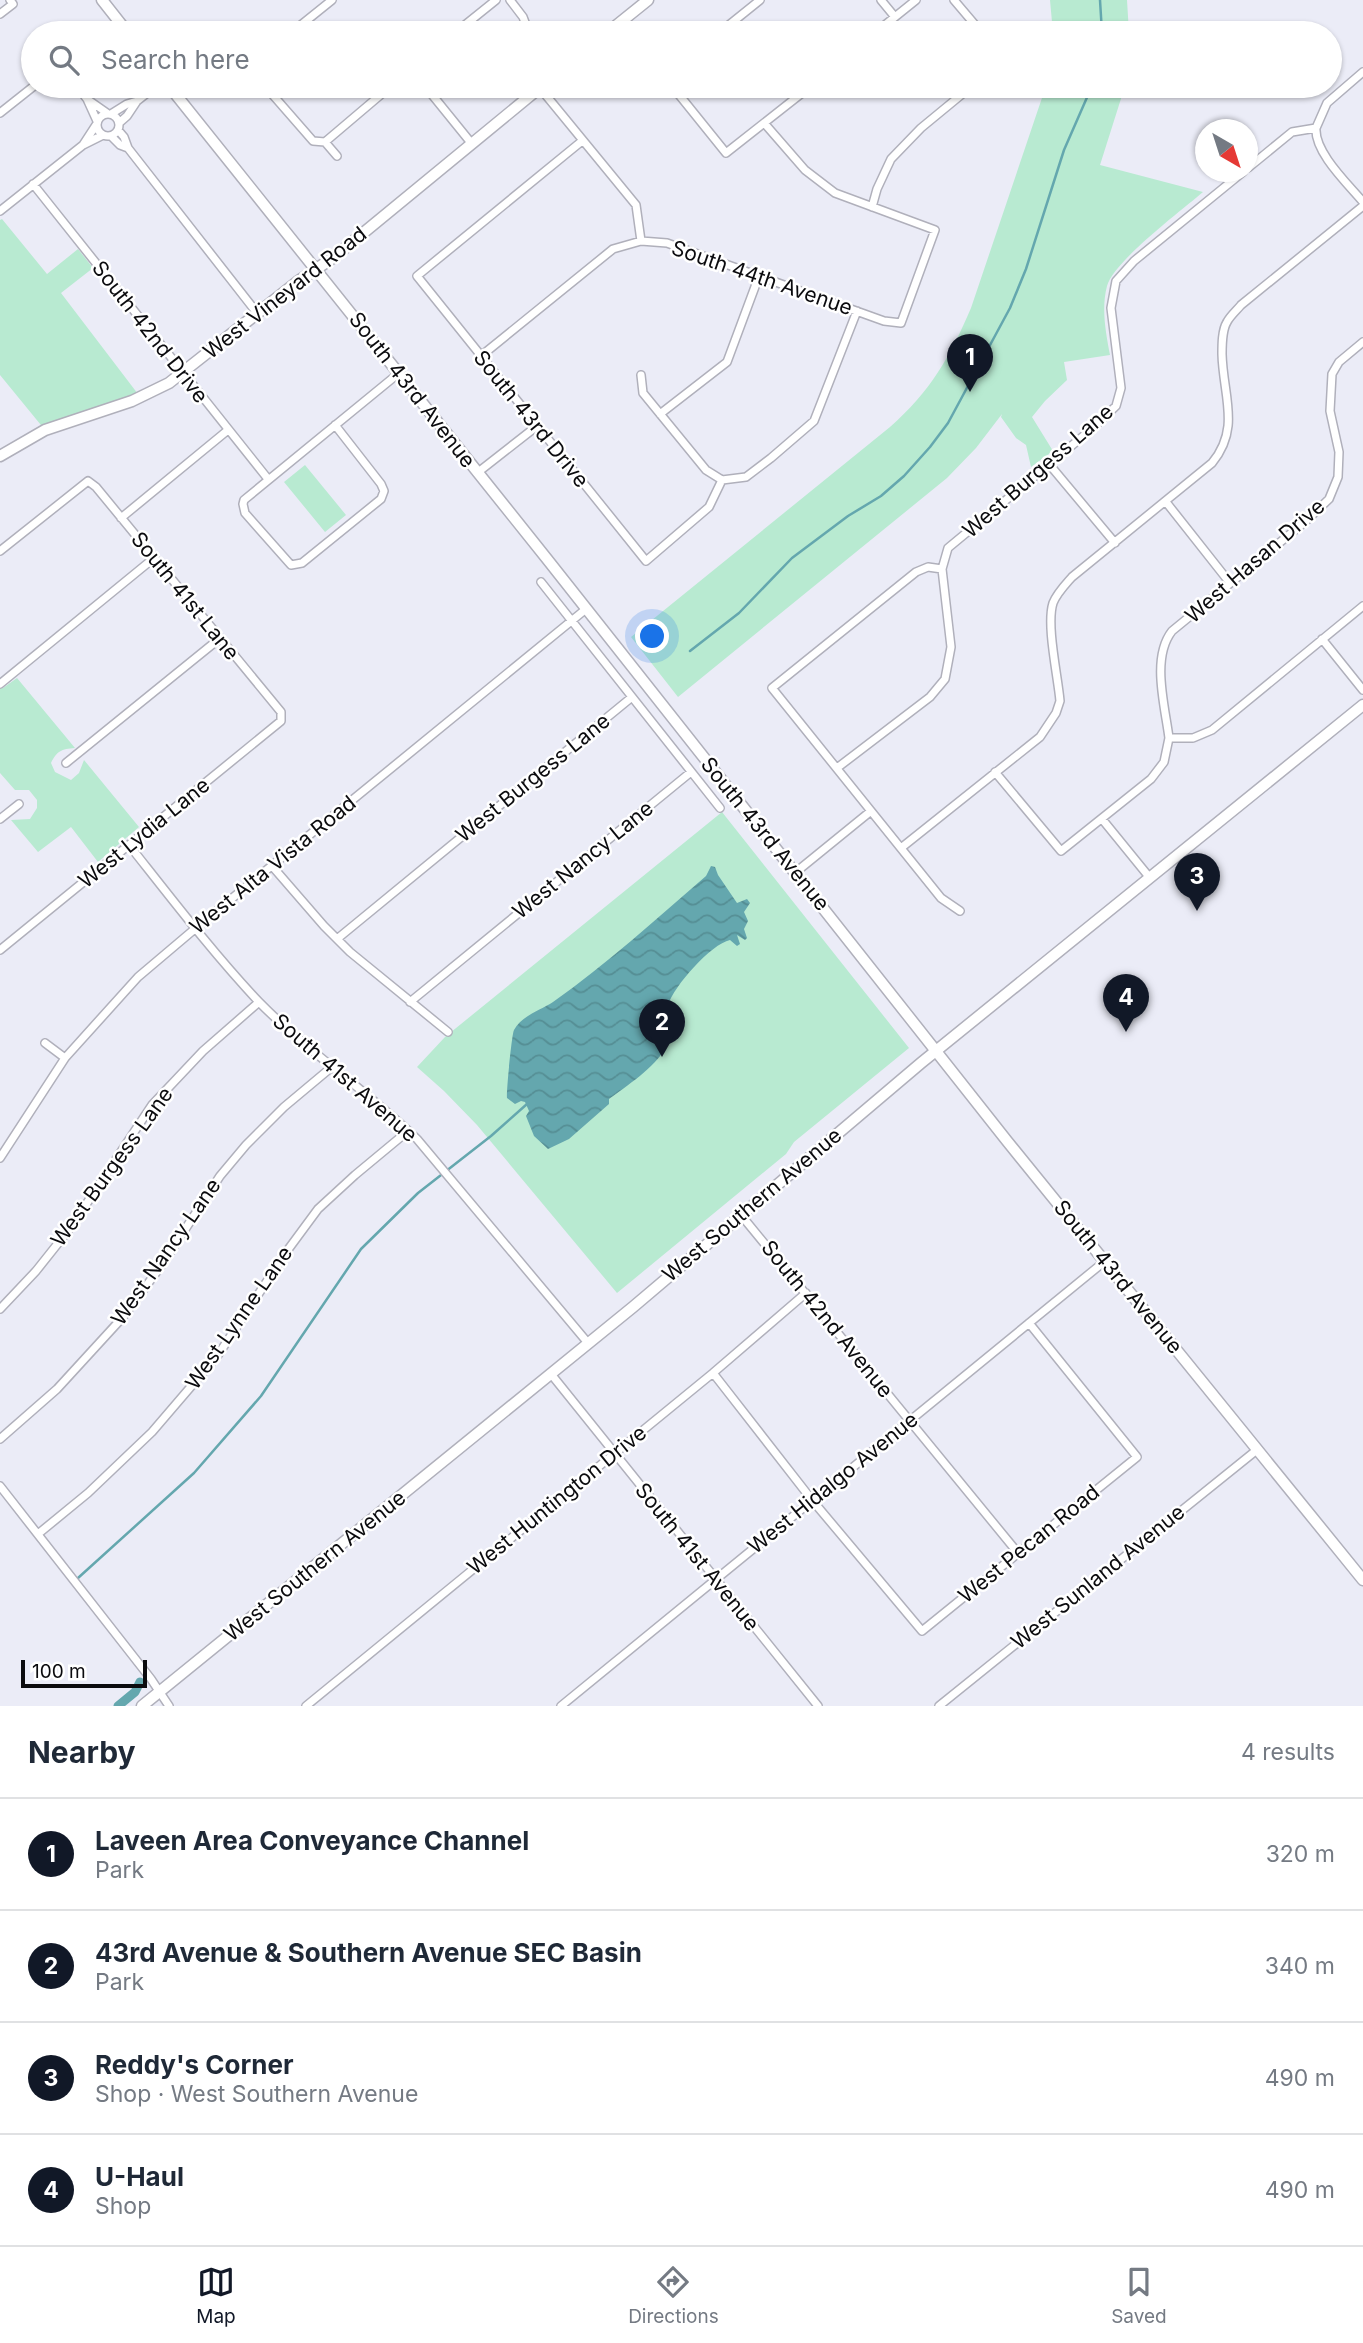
<!DOCTYPE html>
<meta charset="utf-8">
<style>
body{margin:0;font-family:Inter,sans-serif;background:#f6f6f7;color:#1f2937}
.compass{position:absolute;left:1195px;top:119px;width:63px;height:63px;border-radius:50%;background:#fff;box-shadow:0 2px 5px #0004;rotate:141deg}
.scale{position:absolute;left:21px;bottom:18px;width:126px;box-sizing:border-box;padding-left:7px;border:4px solid #0b0b0e;border-top:0;font-size:19px;line-height:24px;white-space:nowrap;color:#0b0b0e;-webkit-text-stroke:5px #fff;paint-order:stroke}
.you{position:absolute;left:653px;top:637px;width:24px;height:24px;margin:-18px;border:5px solid #fff;border-radius:50%;background:#1a73e8;box-shadow:0 0 0 10px #1a73e833}
.badge{display:grid;place-items:center;width:46px;height:46px;border-radius:50%;background:#111827;color:#fff;font-size:23px;font-weight:700}
.pin{position:absolute;translate:-50% -58px;filter:drop-shadow(0 2px 4px #0008)}
.pin::after{content:'';position:absolute;top:37px;width:24px;height:21px;background:inherit;clip-path:polygon(0 0,100% 0,50% 100%)}
.list{margin:0;padding:0;list-style:none}
h2{display:flex;justify-content:space-between;align-items:center;height:91px;margin:0;padding:0 28px;font-size:30px}
h2 small{font-size:23px;font-weight:400;color:#747a83}
.list li{display:grid;grid-template-columns:46px 1fr auto;gap:21px;align-items:center;box-sizing:border-box;height:112px;padding:0 28px;border-top:2px solid #e0e1e3}
.list b{display:block;font-size:26px;white-space:nowrap}
.list p{margin:0;font-size:23px;white-space:nowrap;color:#747a83}
.list em{font-size:23px;font-style:normal;color:#747a83}
.icon{flex:none;width:38px;height:38px;fill:none;stroke:currentColor;stroke-width:2;stroke-linecap:round;stroke-linejoin:round}
.map{position:relative;flex:none;width:1363px;height:1706px;overflow:hidden}
.search{position:absolute;background:#fff;box-shadow:0 2px 5px #0004;left:21px;right:21px;top:21px;height:77px;display:flex;align-items:center;gap:18px;box-sizing:border-box;padding:0 24px;border-radius:38px;color:#747a83;font-size:26px}
.sheet{height:539px;background:#fff}
nav{display:flex;justify-content:space-around;align-items:center;box-sizing:border-box;height:98px;border-top:2px solid #e0e1e3;background:#fff;font-size:19px;color:#747a83}
nav a{display:grid;justify-items:center;gap:4px}
nav .on{color:#111827}
.map>svg:first-child{display:block}
.park{fill:#b8ead1}
.water{fill:url(#water-waves)}
.lines{fill:none;stroke-linecap:round;stroke-linejoin:round}
.stream{stroke:#64a7ae;stroke-width:2.5}
.canal{stroke:#64a7ae;stroke-width:9}
.street-casing{stroke:#b0b0bb;stroke-width:10}
.secondary-casing{stroke:#b0b0bb;stroke-width:13}
.street{stroke:#fff;stroke-width:7}
.secondary{stroke:#fff;stroke-width:10}
.labels{text-anchor:middle;stroke-width:5;stroke-linejoin:round;paint-order:stroke}
.street-label{font-size:21px;fill:#0b0b0e;stroke:#fff}
</style>
<div class="map">
<svg width="1363" height="1706" viewBox="0 0 1363 1706">
<defs>
<pattern id="water-waves" width="16" height="10" patternUnits="userSpaceOnUse" patternTransform="scale(1.75)"><rect width="16" height="10" fill="#64a7ae"/><path d="M0 5q4-4 8 0t8 0" fill="none" stroke="#558e94"/></pattern>
</defs>
<rect width="100%" height="100%" fill="#ebecf7"/>
<path class="park" d="M1050 0H1127L1129 33H1053Z
M1046 86H1125L1100 165 1203 192C1181 211 1114 261 1107 286 1101 309 1106 333 1110 355L1064 362 1067 380 1045 401 1032 417 1053 451 1031 467 1026 445 1016 438 1001 417 1002 414 976 448 947 478 678 697 631 637 890 427C930 392 950 357 971 308Z
M2 219 47 274 78 249 93 268 61 293 141 398 45 430 0 375V220Z
M305 465 346 515 325 532 284 482Z
M17 678 75 748C61 749 57 751 51 763L55 772 71 780 79 773 84 760 139 827 98 862 71 827 38 852 11 820 30 819 37 808V800L29 790H15L0 773V685L3 688Z
M722 812 909 1048 794 1142 786 1154 617 1293 477 1125 444 1091 417 1067 445 1037Z"/>
<path class="water" d="M711 866 715 867 718 875 737 903 747 899 750 903 744 912 748 921 744 929 747 938 745 940 737 935 740 944 737 946 730 940C711 944 674 986 668 1005 664 1019 670 1036 665 1048 656 1067 625 1087 609 1099V1104L569 1139 548 1149 534 1136 526 1116 529 1111 525 1102 521 1101 515 1104 507 1098C506 1093 512 1033 514 1030 521 1016 541 1010 553 1002 607 964 656 919 706 876Z"/>
<g class="lines">
<path class="stream" d="M1100 0 1102 33
M690 651 739 613 792 558 848 516 881 496 904 476 930 447 948 423 1010 308 1026 269 1064 150 1092 86
M78 1578 194 1473 261 1396 361 1249 418 1193 491 1136 527 1104"/>
<path class="canal" d="M118 1706 135 1692 140 1682"/>
<defs>
<path id="street" d="M510 0 523 17 529 33
M881 0 895 17
M954 0 982 33
M0 14 13 4 10 0
M620 22 629 33
M291 33 332 0
M455 33 496 0
M719 33 760 0
M875 33 916 0
M77 86 87 99 107 113
M265 86 313 141 325 142 337 156
M425 86 472 144
M672 86 726 153 811 86
M540 88 636 205 641 241
M87 99 97 121
M0 113 34 86
M97 125a11 11 0 1 1 22 0a11 11 0 1 1-22 0Z
M111 114 127 104 137 101
M119 123 127 116 137 101 156 86
M1316 128C1314 152 1348 184 1363 202
M118 130 124 137 128 148 257 313
M111 136 120 145 128 148
M582 141 417 276 646 561 709 507 722 480 746 477 771 458 814 421 857 311
M325 142 391 86
M83 145 96 125
M1248 168 1292 132 1316 128 1327 103 1363 72
M33 184 268 479
M872 207 877 189 891 159 921 128 972 86
M0 211 83 145 103 135
M481 356 613 249 641 241 667 243 884 321 901 323 935 230 835 193 805 170 765 124
M641 375 643 393 706 470 722 480
M660 414 727 362 759 276
M335 425 381 484 384 491 381 499 302 563 291 565 245 513 243 504 244 500 399 373
M1049 464 1115 543
M477 473 537 426
M1166 502 1230 583
M121 518 228 430
M0 551 88 481 96 487 281 712V721L0 950
M942 569 928 567 916 572 772 688 941 898 960 911
M541 582 720 808
M1322 639 1363 690
M0 684 154 558
M1169 738C1165 706 1151 658 1172 631L1306 521 1329 499 1338 477 1339 452 1330 411 1332 374 1339 362 1363 342
M66 763 219 639
M837 768 930 697 945 679 951 647 942 569 948 548 1093 428 1116 406 1121 388 1111 308 1116 281 1134 261 1243 172
M995 772 1061 851 1151 779 1164 762 1169 738H1193L1212 730 1363 606
M0 819 19 804
M1102 819 1150 878
M129 845C171 898 213 953 259 1002 308 1052 367 1091 417 1139L588 1343
M901 848 1040 737 1056 713 1060 701C1058 677 1046 625 1053 603 1057 593 1065 585 1072 577L1212 463C1241 428 1223 396 1222 354 1222 344 1222 330 1227 322 1230 316 1237 310 1241 305L1363 206
M272 866 324 926 350 952 448 1032
M796 872 871 811
M337 939 632 697
M410 1002 691 772
M45 1043 65 1058
M0 1158 65 1058 138 977 203 922 586 609
M741 1215 1018 1553
M0 1309 36 1271 71 1227 152 1105 203 1051 259 1002
M713 1373 812 1500 922 1631 1137 1457 1029 1323
M551 1374 818 1706
M0 1439 57 1389 123 1317 161 1266 220 1176 246 1145 284 1107 333 1066
M0 1486 151 1679 169 1706
M38 1534 88 1493 152 1432 218 1355 287 1251 318 1209 355 1175 408 1131
M306 1706 713 1373 806 1293
M561 1706 1105 1261
M939 1706 1258 1449"/>
<path id="secondary" d="M102 0 128 33
M607 33 648 0
M169 86 547 559 1007 1141 1363 1580
M0 456 45 430 132 401 169 383 297 282 334 257 542 86
M142 1706 633 1307 921 1063 1363 705"/>
</defs>
<use href="#street" class="street-casing"/>
<use href="#secondary" class="secondary-casing"/>
<use href="#street" class="street"/>
<use href="#secondary" class="secondary"/>
</g>
<g class="labels">
<g class="street-label">
<text transform="translate(762 278) rotate(19)" y="7">South 44th Avenue</text>
<text transform="translate(285 293) rotate(-38)" y="7">West Vineyard Road</text>
<text transform="translate(150 332) rotate(52)" y="7">South 42nd Drive</text>
<text transform="translate(412 390) rotate(52)" y="7">South 43rd Avenue</text>
<text transform="translate(531 419) rotate(51)" y="7">South 43rd Drive</text>
<text transform="translate(1038 471) rotate(-41)" y="7">West Burgess Lane</text>
<text transform="translate(1255 561) rotate(-41)" y="7">West Hasan Drive</text>
<text transform="translate(185 596) rotate(51)" y="7">South 41st Lane</text>
<text transform="translate(533 778) rotate(-39)" y="7">West Burgess Lane</text>
<text transform="translate(144 833) rotate(-39)" y="7">West Lydia Lane</text>
<text transform="translate(765 834) rotate(51)" y="7">South 43rd Avenue</text>
<text transform="translate(583 860) rotate(-39)" y="7">West Nancy Lane</text>
<text transform="translate(273 865) rotate(-39)" y="7">West Alta Vista Road</text>
<text transform="translate(345 1078) rotate(41)" y="7">South 41st Avenue</text>
<text transform="translate(112 1167) rotate(-54)" y="7">West Burgess Lane</text>
<text transform="translate(752 1205) rotate(-40)" y="7">West Southern Avenue</text>
<text transform="translate(166 1252) rotate(-55)" y="7">West Nancy Lane</text>
<text transform="translate(1118 1277) rotate(51)" y="7">South 43rd Avenue</text>
<text transform="translate(239 1318) rotate(-55)" y="7">West Lynne Lane</text>
<text transform="translate(827 1319) rotate(51)" y="7">South 42nd Avenue</text>
<text transform="translate(833 1483) rotate(-39)" y="7">West Hidalgo Avenue</text>
<text transform="translate(557 1500) rotate(-39)" y="7">West Huntington Drive</text>
<text transform="translate(1029 1544) rotate(-39)" y="7">West Pecan Road</text>
<text transform="translate(697 1557) rotate(51)" y="7">South 41st Avenue</text>
<text transform="translate(315 1566) rotate(-39)" y="7">West Southern Avenue</text>
<text transform="translate(1098 1577) rotate(-39)" y="7">West Sunland Avenue</text>
</g>
</g>
</svg>
<svg class="compass" viewBox="-18 -18 36 36"><path d="M0-13l5 13h-10z" fill="#e53935"/><path d="M0 13l5-13h-10z" fill="#747a83"/></svg>
<div class="scale">100 m</div>
<div class="you"></div>
<div class="pin badge" style="left:970px;top:392px">1</div>
<div class="pin badge" style="left:662px;top:1057px">2</div>
<div class="pin badge" style="left:1197px;top:911px">3</div>
<div class="pin badge" style="left:1126px;top:1032px">4</div>
<div class="search"><svg class="icon" aria-label="search" viewBox="0 0 24 24"><circle cx="10" cy="10" r="6"/><path d="M15 15l6 6"/></svg>Search here</div>
</div>
<section class="sheet">
<h2>Nearby<small>4 results</small></h2>
<ul class="list">
<li><span class="badge">1</span><div><b>Laveen Area Conveyance Channel</b><p>Park</p></div><em>320 m</em></li>
<li><span class="badge">2</span><div><b>43rd Avenue &amp; Southern Avenue SEC Basin</b><p>Park</p></div><em>340 m</em></li>
<li><span class="badge">3</span><div><b>Reddy's Corner</b><p>Shop · West Southern Avenue</p></div><em>490 m</em></li>
<li><span class="badge">4</span><div><b>U-Haul</b><p>Shop</p></div><em>490 m</em></li>
</ul>
</section>
<nav>
<a class="on"><svg class="icon" aria-label="map" viewBox="0 0 24 24"><path d="M3 6l6-2 6 2 6-2v14l-6 2-6-2-6 2zM9 4v14M15 6v14"/></svg>Map</a>
<a><svg class="icon" aria-label="directions" viewBox="0 0 24 24"><path d="M12 3l9 9-9 9-9-9zM9 14v-3h6M13 9l2 2-2 2"/></svg>Directions</a>
<a><svg class="icon" aria-label="saved" viewBox="0 0 24 24"><path d="M7 4h10v16l-5-4-5 4z"/></svg>Saved</a>
</nav>
